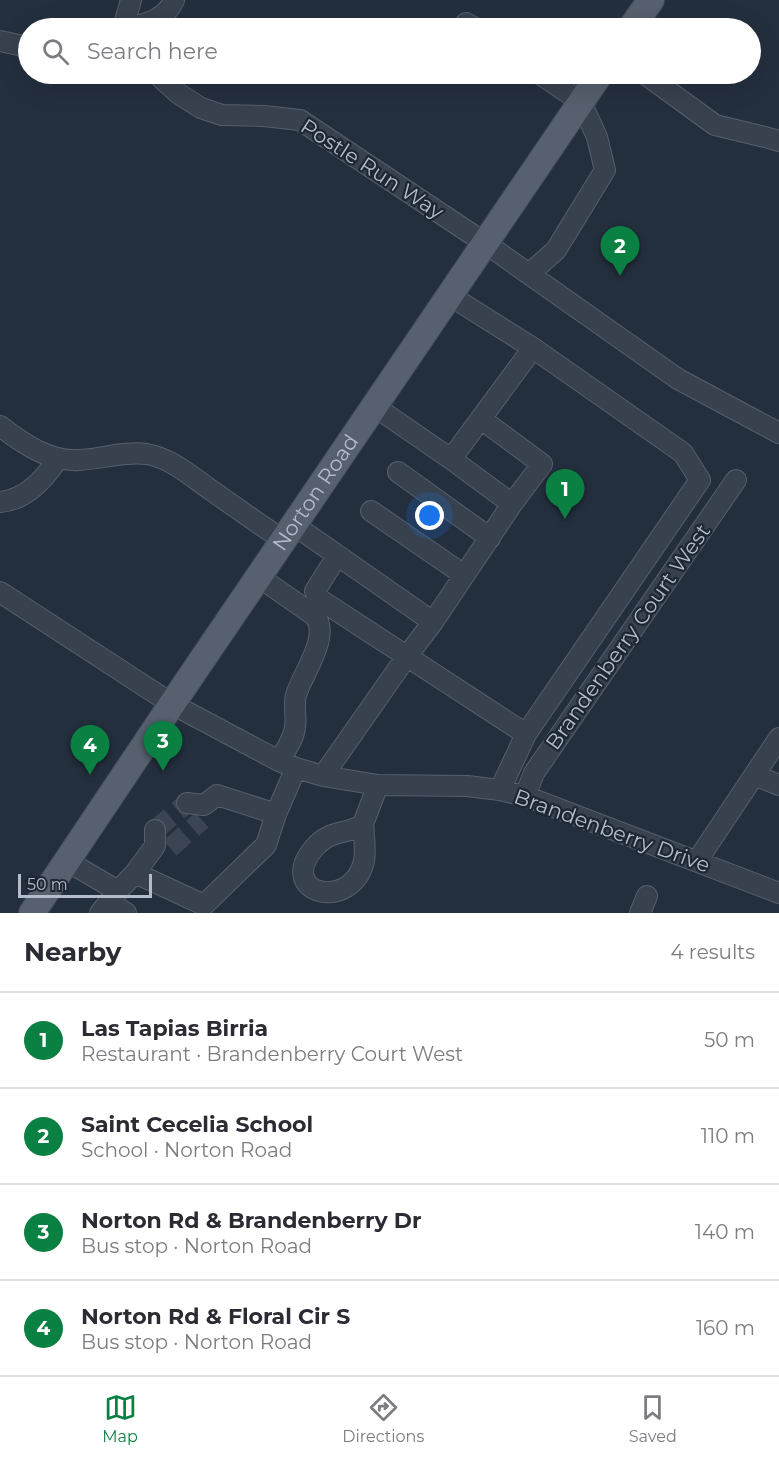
<!DOCTYPE html>
<meta charset="utf-8">
<style>
body{margin:0;font-family:Montserrat,sans-serif;background:#f7f7f7;color:#2b2b33}
.scale{position:absolute;left:18px;bottom:15px;width:134px;box-sizing:border-box;padding-left:6px;border:3px solid #b4bcc9;border-top:0;font-size:16px;line-height:21px;white-space:nowrap;color:#b4bcc9;-webkit-text-stroke:4px #1d2633;paint-order:stroke}
.you{position:absolute;left:430px;top:516px;width:21px;height:21px;margin:-15px;border:4px solid #fff;border-radius:50%;background:#1a73e8;box-shadow:0 0 0 9px #1a73e833}
.badge{display:grid;place-items:center;width:39px;height:39px;border-radius:50%;background:#0b8043;color:#fff;font-size:20px;font-weight:700}
.pin{position:absolute;translate:-50% -50px;filter:drop-shadow(0 2px 3px #0008)}
.pin::after{content:'';position:absolute;top:32px;width:21px;height:18px;background:inherit;clip-path:polygon(0 0,100% 0,50% 100%)}
.list{margin:0;padding:0;list-style:none}
h2{display:flex;justify-content:space-between;align-items:center;height:78px;margin:0;padding:0 24px;font-size:26px}
h2 small{font-size:20px;font-weight:400;color:#7c7c81}
.list li{display:grid;grid-template-columns:39px 1fr auto;gap:18px;align-items:center;box-sizing:border-box;height:96px;padding:0 24px;border-top:2px solid #e1e1e2}
.list b{display:block;font-size:22px;white-space:nowrap}
.list p{margin:0;font-size:20px;white-space:nowrap;color:#7c7c81}
.list em{font-size:20px;font-style:normal;color:#7c7c81}
.icon{flex:none;width:33px;height:33px;fill:none;stroke:currentColor;stroke-width:2;stroke-linecap:round;stroke-linejoin:round}
.map{position:relative;flex:none;width:779px;height:913px;overflow:hidden}
.search{position:absolute;background:#fff;box-shadow:0 6px 24px #0002;left:18px;right:18px;top:18px;height:66px;display:flex;align-items:center;gap:15px;box-sizing:border-box;padding:0 21px;border-radius:33px;color:#7c7c81;font-size:22px}
.sheet{height:462px;background:#fff}
nav{display:flex;justify-content:space-around;align-items:center;box-sizing:border-box;height:84px;border-top:2px solid #e1e1e2;background:#fff;font-size:16px;color:#7c7c81}
nav a{display:grid;justify-items:center;gap:3px}
nav .on{color:#0b8043}
.map>svg:first-child{display:block}
.lines{fill:none;stroke-linecap:round;stroke-linejoin:round}
.minor-tunnel{stroke:#3a4453;stroke-width:20;stroke-dasharray:20 10;stroke-linecap:butt}
.minor-casing{stroke:#565f6c;stroke-width:22}
.major-casing{stroke:#414a57;stroke-width:28}
.minor{stroke:#38414e;stroke-width:20}
.major{stroke:#56606e;stroke-width:26}
.labels{text-anchor:middle;stroke-width:4.5;stroke-linejoin:round;paint-order:stroke}
.street-label{font-size:21px;fill:#b4bcc9;stroke:#1d2633}
</style>
<div class="map">
<svg width="779" height="913" viewBox="0 0 779 913">
<rect width="100%" height="100%" fill="#242f3e"/>
<g class="lines">
<path class="minor-tunnel" d="M155 830 187 803
M170 848 202 820"/>
<defs>
<path id="minor" d="M466 23 475 28
M123 28 131 0
M130 28C148 23 166 19 174 0
M0 41 28 47
M157 74 179 94 201 108 222 115 264 116 300 120 485 243 678 379 779 433
M645 74 715 125 765 137 779 141
M529 274 556 250 605 170 597 137 581 102 540 74
M449 295 533 348 683 453 700 480 526 734 500 790
M374 406 451 459 512 504 433 622
M481 419 542 464 512 504
M0 426C22 443 49 462 79 460 101 459 125 451 147 454 171 458 192 477 211 490 235 507 259 524 283 540
M451 459 533 348
M398 472 490 538
M0 502C26 500 44 479 58 459
M371 511 464 575
M294 525 433 622 407 656 323 776
M337 556 315 591 319 599 526 734
M259 577 315 616C331 637 302 674 296 695 293 705 297 717 295 727 294 739 285 751 279 761
M0 592 172 704 279 761 296 768 323 776 378 785 467 786 500 790 525 796 779 893
M754 775 779 785
M525 796 534 773 736 480
M187 803 204 805 217 795 276 814
M363 824C364 836 366 849 364 861 352 913 275 894 314 848 331 828 347 836 363 824L378 785
M67 861 118 891 135 873 204 905 266 845 276 814 296 768
M697 861 779 738
M135 873 155 846V830
M109 902 126 913
M100 913 118 891
M640 913 647 896"/>
<g id="major">
<path d="M631 28 651 0"/>
<path id="s1" d="M32 913 172 704 600 74"/>
</g>
</defs>
<use href="#minor" class="minor-casing"/>
<use href="#major" class="major-casing"/>
<use href="#minor" class="minor"/>
<use href="#major" class="major"/>
</g>
<g class="labels">
<g class="street-label">
<text transform="translate(372 169) rotate(33)" y="7">Postle Run Way</text>
<text dy="7" stroke="none"><textPath href="#s1" startOffset="507">Norton Road</textPath></text>
<text transform="translate(628 637) rotate(-55)" y="7">Brandenberry Court West</text>
<text transform="translate(612 831) rotate(20)" y="7">Brandenberry Drive</text>
</g>
</g>
</svg>
<div class="scale">50 m</div>
<div class="you"></div>
<div class="pin badge" style="left:565px;top:519px">1</div>
<div class="pin badge" style="left:620px;top:276px">2</div>
<div class="pin badge" style="left:163px;top:771px">3</div>
<div class="pin badge" style="left:90px;top:775px">4</div>
<div class="search"><svg class="icon" aria-label="search" viewBox="0 0 24 24"><circle cx="10" cy="10" r="6"/><path d="M15 15l6 6"/></svg>Search here</div>
</div>
<section class="sheet">
<h2>Nearby<small>4 results</small></h2>
<ul class="list">
<li><span class="badge">1</span><div><b>Las Tapias Birria</b><p>Restaurant · Brandenberry Court West</p></div><em>50 m</em></li>
<li><span class="badge">2</span><div><b>Saint Cecelia School</b><p>School · Norton Road</p></div><em>110 m</em></li>
<li><span class="badge">3</span><div><b>Norton Rd &amp; Brandenberry Dr</b><p>Bus stop · Norton Road</p></div><em>140 m</em></li>
<li><span class="badge">4</span><div><b>Norton Rd &amp; Floral Cir S</b><p>Bus stop · Norton Road</p></div><em>160 m</em></li>
</ul>
</section>
<nav>
<a class="on"><svg class="icon" aria-label="map" viewBox="0 0 24 24"><path d="M3 6l6-2 6 2 6-2v14l-6 2-6-2-6 2zM9 4v14M15 6v14"/></svg>Map</a>
<a><svg class="icon" aria-label="directions" viewBox="0 0 24 24"><path d="M12 3l9 9-9 9-9-9zM9 14v-3h6M13 9l2 2-2 2"/></svg>Directions</a>
<a><svg class="icon" aria-label="saved" viewBox="0 0 24 24"><path d="M7 4h10v16l-5-4-5 4z"/></svg>Saved</a>
</nav>
